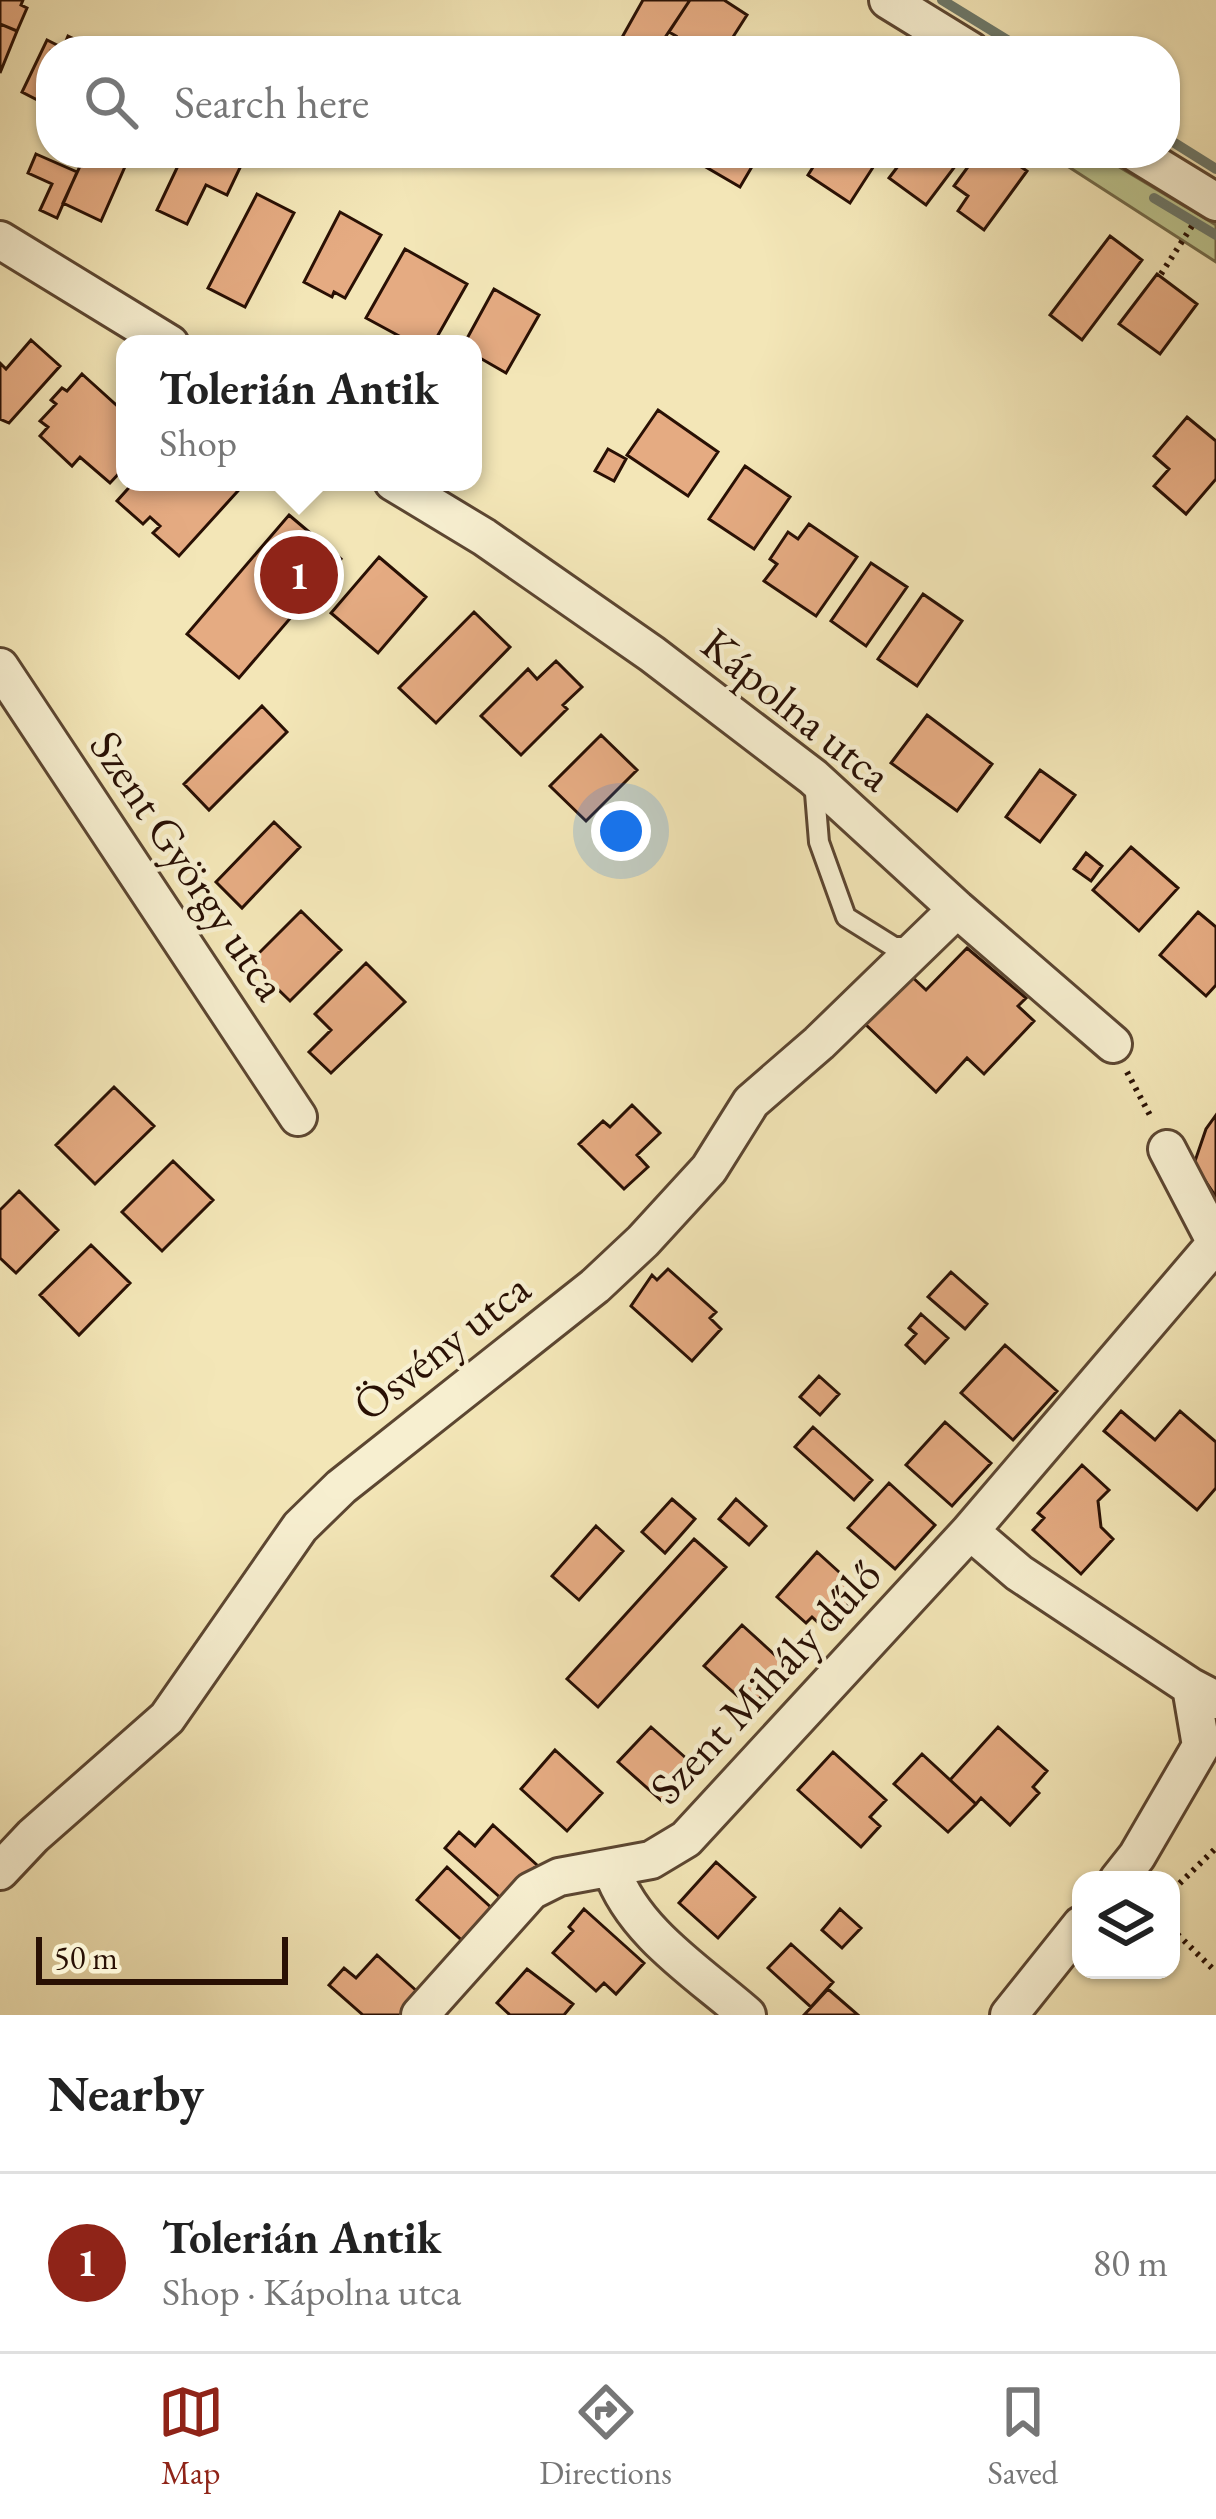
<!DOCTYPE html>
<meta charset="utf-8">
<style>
body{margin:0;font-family:"EB Garamond",serif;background:#f6f6f6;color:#222}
.controls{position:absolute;right:36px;bottom:36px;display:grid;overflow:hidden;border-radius:24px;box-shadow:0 3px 9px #0004}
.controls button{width:108px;height:108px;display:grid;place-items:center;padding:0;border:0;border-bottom:3px solid #e0e0e0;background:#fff;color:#222;font:60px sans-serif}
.scale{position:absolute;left:36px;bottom:30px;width:252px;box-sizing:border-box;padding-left:12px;border:6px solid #291004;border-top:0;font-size:33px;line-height:42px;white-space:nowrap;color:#291004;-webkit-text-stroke:9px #f7efd0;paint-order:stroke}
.you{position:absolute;left:621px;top:831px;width:42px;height:42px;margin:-30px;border:9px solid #fff;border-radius:50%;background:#1a73e8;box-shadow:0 0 0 18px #1a73e833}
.badge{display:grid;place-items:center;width:78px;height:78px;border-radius:50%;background:#8f2418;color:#fff;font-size:39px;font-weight:700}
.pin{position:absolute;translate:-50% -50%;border:6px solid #fff;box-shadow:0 3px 12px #0006}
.popup{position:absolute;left:116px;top:335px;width:366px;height:156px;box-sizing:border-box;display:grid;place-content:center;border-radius:24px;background:#fff;filter:drop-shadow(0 3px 9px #0005);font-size:39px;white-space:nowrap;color:#767676}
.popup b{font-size:45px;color:#222}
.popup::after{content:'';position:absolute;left:50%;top:100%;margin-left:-24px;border:24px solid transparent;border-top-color:#fff}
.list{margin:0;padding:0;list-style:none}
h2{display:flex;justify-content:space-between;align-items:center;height:156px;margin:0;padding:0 48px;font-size:51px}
h2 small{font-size:39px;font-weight:400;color:#767676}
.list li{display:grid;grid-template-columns:78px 1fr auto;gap:36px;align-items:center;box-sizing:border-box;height:180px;padding:0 48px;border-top:3px solid #e0e0e0}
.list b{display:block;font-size:45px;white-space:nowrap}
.list p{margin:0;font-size:39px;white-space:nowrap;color:#767676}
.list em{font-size:39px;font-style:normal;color:#767676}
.icon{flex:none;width:66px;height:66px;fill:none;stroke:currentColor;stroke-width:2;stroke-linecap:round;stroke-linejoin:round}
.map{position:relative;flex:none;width:1216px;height:2015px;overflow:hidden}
.search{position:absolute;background:#fff;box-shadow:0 3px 9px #0004;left:36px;right:36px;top:36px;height:132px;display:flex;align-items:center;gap:30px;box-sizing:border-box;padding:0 42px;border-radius:48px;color:#767676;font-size:45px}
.sheet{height:336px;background:#fff}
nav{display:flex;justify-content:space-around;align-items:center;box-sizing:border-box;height:168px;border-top:3px solid #e0e0e0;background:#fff;font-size:33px;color:#767676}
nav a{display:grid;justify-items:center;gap:6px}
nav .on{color:#8f2418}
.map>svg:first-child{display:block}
.green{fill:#bcc48e;stroke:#726a49;stroke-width:3}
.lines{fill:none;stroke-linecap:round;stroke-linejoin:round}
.stream{stroke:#6d796b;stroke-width:10}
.building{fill:#e5ab82;stroke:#291004;stroke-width:3}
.lane-casing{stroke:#5c4631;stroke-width:24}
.street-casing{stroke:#5c4631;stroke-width:42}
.path{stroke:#291004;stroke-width:6;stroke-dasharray:3 6;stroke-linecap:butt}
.lane{stroke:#f7efd0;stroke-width:18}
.street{stroke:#f7efd0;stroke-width:36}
.labels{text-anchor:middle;stroke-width:9;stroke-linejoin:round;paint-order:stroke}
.street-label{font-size:45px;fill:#291004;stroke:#f7efd0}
</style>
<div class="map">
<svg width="1216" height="2015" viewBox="0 0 1216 2015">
<rect width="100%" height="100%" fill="#f3e6b7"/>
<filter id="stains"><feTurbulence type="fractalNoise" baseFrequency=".00167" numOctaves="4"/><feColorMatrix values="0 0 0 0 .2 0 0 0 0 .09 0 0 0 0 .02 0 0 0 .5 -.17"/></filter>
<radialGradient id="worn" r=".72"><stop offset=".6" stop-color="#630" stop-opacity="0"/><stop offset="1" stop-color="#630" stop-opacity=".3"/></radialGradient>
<path class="green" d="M1062 153H1096L1216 225V262L1058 160Z"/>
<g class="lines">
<path class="stream" d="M942 0 1025 51
M1165 137 1216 169
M1154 198 1216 235"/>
</g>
<path class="building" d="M0 0H23L21 5 27 8 17 31 0 24Z
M643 0H690L656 51H636L620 41Z
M690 0H724L747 15 724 51H666L676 36 669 32Z
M0 24 17 31 0 73Z
M68 36 95 49 51 51V107L22 92 47 40 63 48Z
M86 153H131L101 221 63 203Z
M184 153H247L227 195 206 185 187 224 157 210Z
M688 153H760L740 187 687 156Z
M822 153H871L879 158 850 203 808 175Z
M908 153H965L926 205 889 178Z
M978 153H1001L1027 171 984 230 958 211 968 196 954 186Z
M36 154 77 172 57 218 40 210 52 184 28 173Z
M257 194 294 213 245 307 208 288Z
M340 212 381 235 345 298 334 292 332 297 304 282Z
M1110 236 1142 260 1082 340 1050 315Z
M405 249 467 284 433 344H414L366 318Z
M1157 274 1197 304 1160 354 1119 324Z
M494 289 539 315 506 373 473 354V344H464Z
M31 340 60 366 9 423 0 419V363L6 369Z
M82 374 125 413V467L110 483 80 457 72 466 40 436 48 427 40 421 56 404 51 400 62 388 67 391Z
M658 410 718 452 688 496 627 455Z
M1187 417 1216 441V479L1186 514 1154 486 1169 469 1154 456Z
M608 449 626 459 614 481 595 471Z
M745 466 790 497 754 549 709 519Z
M134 482H246L179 556 153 533 160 526 150 517 143 524 117 501Z
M289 515 341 559 239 678 187 634Z
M809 524 857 557 816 616 764 581 777 564 770 559 788 532 798 539Z
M379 557 426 597 378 653 331 613Z
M871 563 907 587 866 646 831 621Z
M923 594 962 621 917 686 878 659Z
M474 612 510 647 436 723 399 688Z
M556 661 582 687 563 705 567 709 521 755 481 716 528 669 537 679Z
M262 706 287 732 209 810 184 784Z
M927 715 992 764 957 811 891 763Z
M601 735 637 770 586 821 550 786Z
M1040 770 1075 795 1040 842 1006 817Z
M274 822 300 847 242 908 216 882Z
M1131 847 1178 888 1139 931 1093 890Z
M1086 853 1102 866 1091 881 1074 869Z
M301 911 341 950 290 1001 250 962Z
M1198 912 1216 927V985L1206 996 1160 955Z
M967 948 1026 998 1018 1006 1034 1021 984 1074 967 1058 936 1092 863 1022 909 974 926 990Z
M366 963 405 1002 331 1073 309 1052 331 1030 315 1014Z
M114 1087 154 1126 95 1184 56 1145Z
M632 1105 660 1133 637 1155 648 1167 624 1189 579 1144 603 1121 610 1127Z
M1216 1115V1197L1194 1164 1206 1129Z
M173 1161 213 1200 162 1251 122 1212Z
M19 1191 58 1230 16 1273 0 1258V1210Z
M91 1245 130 1283 79 1335 40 1295Z
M668 1269 716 1312 710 1318 721 1329 692 1361 631 1306 652 1275 657 1280Z
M951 1272 987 1304 965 1329 928 1297Z
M921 1314 948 1338 925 1363 906 1345 916 1334 909 1328Z
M1005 1345 1057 1391 1013 1440 961 1393Z
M819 1376 839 1394 820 1415 800 1397Z
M1121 1411 1155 1440 1180 1411 1216 1442V1488L1197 1510 1104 1431Z
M945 1422 991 1463 952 1506 906 1465Z
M813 1427 872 1480 854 1500 795 1447Z
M1082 1465 1109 1490 1098 1501 1101 1527 1113 1539 1081 1574 1033 1530 1044 1518 1038 1513Z
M889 1483 935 1525 895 1569 848 1528Z
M672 1499 695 1519 665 1553 642 1532Z
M736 1499 766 1526 749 1545 719 1519Z
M596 1526 623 1551 579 1600 552 1576Z
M694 1539 726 1567 598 1707 567 1679Z
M817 1552 860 1591 825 1629 812 1617 806 1623 777 1597Z
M742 1625 788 1667 751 1708 704 1666Z
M651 1727 696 1767 664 1803 618 1762Z
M998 1727 1047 1771 1033 1787 1039 1793 1010 1825 981 1798 976 1804 950 1780Z
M555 1750 602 1793 567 1831 521 1789Z
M833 1752 886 1800 870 1817 880 1826 861 1847 798 1790Z
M922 1754 976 1804 948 1832 894 1784Z
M493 1825 537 1865 504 1901 445 1848 459 1832 475 1846Z
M716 1862 755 1897 718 1938 679 1903Z
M447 1867 495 1911 466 1944 417 1900Z
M584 1909 644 1963 616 1994 604 1983 596 1991 553 1953 573 1931 569 1927Z
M840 1909 861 1928 842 1948 822 1930Z
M791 1944 833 1982 811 2007 768 1968Z
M377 1955 420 1994 401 2015H363L329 1985 344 1968 356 1978Z
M527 1969 573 2004 564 2015H510L497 2003Z
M828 1989 858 2015H804Z"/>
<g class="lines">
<defs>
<path id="lane" d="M814 781 819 842 846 917 894 947H915"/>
<path id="street" d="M888 0 971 51
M1136 153 1216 202
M0 240 170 344
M393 482 484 537 652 654 813 777 957 909 1113 1044
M0 667 298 1117
M1167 1149 1216 1243
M1191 1687 1019 1573 970 1531 1216 1243
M612 1870C633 1932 699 1973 747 2015
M0 1871 33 1836 167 1718 300 1527 341 1487 595 1286 643 1241 709 1169 751 1102 819 1043 957 909
M1118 1880 1137 1856 1201 1746 1191 1687 1216 1700
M420 2015 531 1891 559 1877 651 1860 686 1839 970 1531
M1009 2015 1081 1925"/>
</defs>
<use href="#lane" class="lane-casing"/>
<use href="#street" class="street-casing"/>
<path class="path" d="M1161 274 1192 226
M1127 1072 1152 1119
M1171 1885 1179 1884 1216 1848
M1171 1928 1216 1972"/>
<use href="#lane" class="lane"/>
<use href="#street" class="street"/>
</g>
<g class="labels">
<g class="street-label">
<text transform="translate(797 709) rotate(39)" y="16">Kápolna utca</text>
<text transform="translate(189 865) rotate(56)" y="16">Szent György utca</text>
<text transform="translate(441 1346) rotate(-38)" y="16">Ösvény utca</text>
<text transform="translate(765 1681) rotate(-47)" y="16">Szent Mihály dűlő</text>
</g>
</g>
<rect width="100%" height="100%" filter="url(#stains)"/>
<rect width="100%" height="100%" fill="url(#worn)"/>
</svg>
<div class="controls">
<button><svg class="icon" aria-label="layers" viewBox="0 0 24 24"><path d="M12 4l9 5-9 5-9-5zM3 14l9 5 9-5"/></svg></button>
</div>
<div class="scale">50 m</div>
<div class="you"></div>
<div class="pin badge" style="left:299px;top:575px">1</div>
<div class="popup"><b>Tolerián Antik</b>Shop</div>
<div class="search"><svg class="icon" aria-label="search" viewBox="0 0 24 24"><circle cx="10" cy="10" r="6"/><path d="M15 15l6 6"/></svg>Search here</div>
</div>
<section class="sheet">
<h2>Nearby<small></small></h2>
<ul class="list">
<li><span class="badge">1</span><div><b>Tolerián Antik</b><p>Shop · Kápolna utca</p></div><em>80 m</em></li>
</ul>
</section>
<nav>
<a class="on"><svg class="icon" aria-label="map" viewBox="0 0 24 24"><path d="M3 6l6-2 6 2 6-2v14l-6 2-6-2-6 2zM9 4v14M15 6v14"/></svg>Map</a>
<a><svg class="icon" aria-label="directions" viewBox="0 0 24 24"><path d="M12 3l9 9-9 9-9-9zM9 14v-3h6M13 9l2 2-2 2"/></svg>Directions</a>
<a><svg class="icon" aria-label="saved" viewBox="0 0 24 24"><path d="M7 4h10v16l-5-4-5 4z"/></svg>Saved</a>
</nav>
